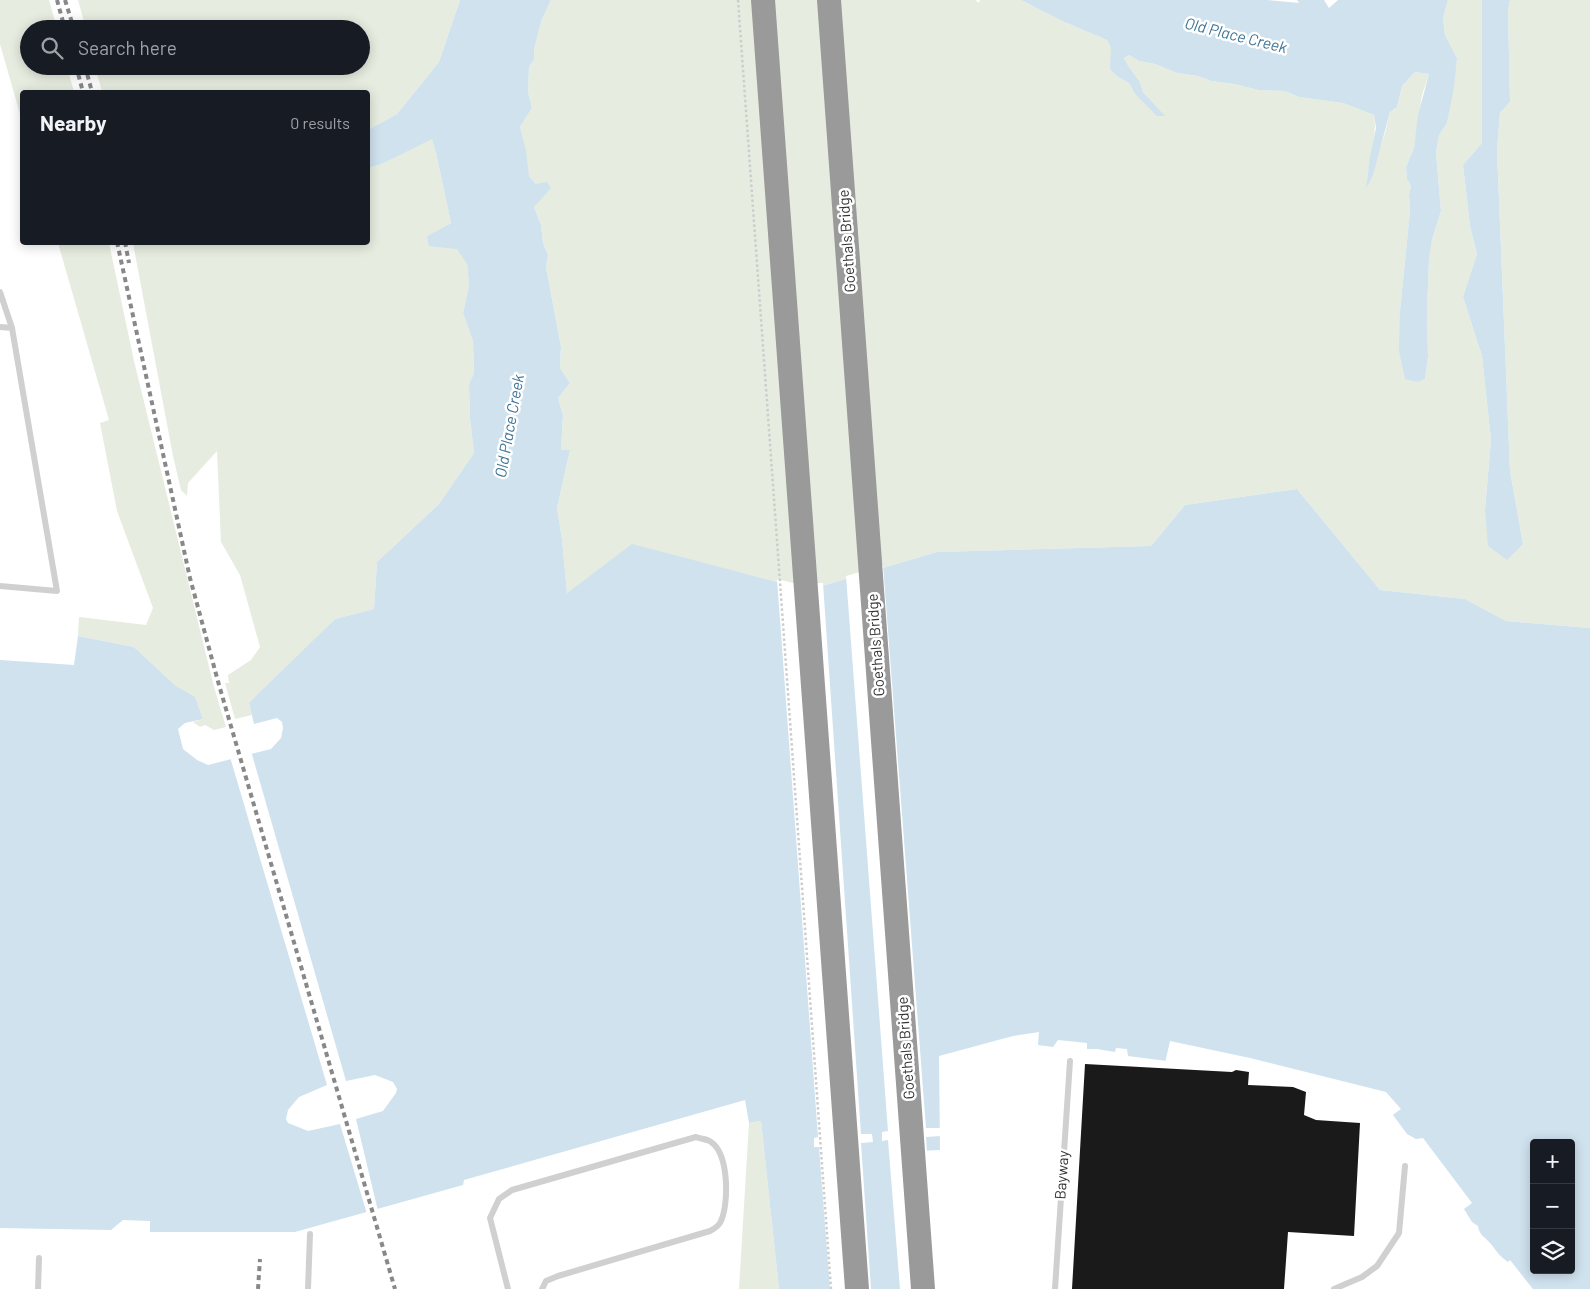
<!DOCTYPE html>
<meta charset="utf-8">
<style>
body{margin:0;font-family:Barlow,sans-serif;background:#20242c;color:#f1f3f6}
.controls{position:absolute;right:15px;bottom:15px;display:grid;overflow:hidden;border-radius:5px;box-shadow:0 2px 12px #0003}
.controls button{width:45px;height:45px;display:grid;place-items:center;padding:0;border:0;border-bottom:1px solid #363941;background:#171b24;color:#f1f3f6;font:25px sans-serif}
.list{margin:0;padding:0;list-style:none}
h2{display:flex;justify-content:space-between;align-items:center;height:65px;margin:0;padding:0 20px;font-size:21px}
h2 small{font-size:16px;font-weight:400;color:#9ea1a6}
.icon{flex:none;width:28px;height:28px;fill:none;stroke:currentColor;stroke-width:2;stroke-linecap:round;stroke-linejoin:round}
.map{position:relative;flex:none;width:1590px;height:1289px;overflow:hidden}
.search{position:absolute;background:#171b24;box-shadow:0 2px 12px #0003;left:20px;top:20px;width:350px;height:55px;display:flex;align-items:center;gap:12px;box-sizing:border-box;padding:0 18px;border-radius:28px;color:#9ea1a6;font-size:19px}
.panel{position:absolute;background:#171b24;box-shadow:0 2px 12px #0003;left:20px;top:90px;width:350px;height:155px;border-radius:5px}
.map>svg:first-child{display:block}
.green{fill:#e6ecdf}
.water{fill:#cfe2ee;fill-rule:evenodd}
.pier{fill:#fff}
.building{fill:#1a1a1a}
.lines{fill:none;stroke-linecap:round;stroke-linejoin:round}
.path{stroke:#cdcdcd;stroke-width:2.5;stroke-dasharray:2.5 2.5;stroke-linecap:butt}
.service{stroke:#d0d0d0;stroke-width:6}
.motorway{stroke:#9a9a9a;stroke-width:24}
.rail{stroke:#888;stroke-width:4;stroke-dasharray:5 4;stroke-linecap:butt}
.labels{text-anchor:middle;stroke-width:5;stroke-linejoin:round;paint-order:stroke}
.street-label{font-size:15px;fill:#333;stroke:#fff}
.water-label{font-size:16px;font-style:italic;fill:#3f7597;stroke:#fff}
</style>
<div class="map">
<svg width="1590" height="1289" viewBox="0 0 1590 1289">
<rect width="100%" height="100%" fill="#fff"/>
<path class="green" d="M0 0H49L57 29H29V66H67L74 92H22V121L0 44Z
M78 0H460L439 62 397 114 368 130V92H102L95 66H361V29H86Z
M551 0H975L979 3 980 0H1021L1062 21 1107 40 1111 48 1118 77 1129 83 1135 94 1164 116 1143 92 1140 82 1129 67 1124 58 1129 55 1139 61 1155 64 1177 73 1198 76 1211 81 1234 84 1258 90 1285 91 1299 97 1343 103 1374 115C1378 139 1367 163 1367 188L1385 133 1390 112 1397 107 1402 86 1415 72 1429 74 1422 95 1414 148 1406 167 1407 179 1411 186 1409 195 1410 211 1400 311 1418 382 1425 379 1428 357 1427 311 1429 259 1432 240 1441 211 1436 153 1439 135 1447 123 1457 58 1445 35 1443 18 1448 0H1482V143L1463 165 1470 226 1477 254 1463 297 1482 356 1491 440 1485 509 1523 544 1510 471 1497 150 1500 113 1510 102 1508 11 1510 0H1590V628L1506 621 1465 599 1380 590 1297 489 1185 505 1151 546 937 552 822 586H793L632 545 567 593 562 539 557 508 570 450H561L563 415 558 398 570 383 560 368 561 347 546 267 548 255 543 243 541 225 534 207 536 184 529 176 520 127 532 108 528 92 529 67 534 59V49L542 19Z
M432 138 436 153 451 223 427 236 458 249 467 264 469 285 463 313 473 341 474 373 469 384 470 419 474 453 439 504 377 562 374 609 335 619 249 704 252 715 235 719 225 683H229L228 675 251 660 260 647 240 575 221 542 217 451 188 483 187 496 181 490 173 456 133 243 368 242V168L382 164Z
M58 243H109L134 361 214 687 226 727 214 730 205 725 200 727 193 722 203 719 195 698 176 686 134 647 78 636 79 617 146 625 153 608 117 511 100 423 109 420Z
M761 1121 779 1289H739L749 1123Z"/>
<path class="water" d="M460 0H551L542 19 534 49V59L529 67 528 92 532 108 520 127 526 151 529 176 536 184 547 182 551 188 534 207 541 225 543 243 548 255 546 267 561 347 560 368 570 383 558 398 563 415 561 450H570L557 508 562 539 567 593 632 544 793 586H822L937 552 1151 546 1185 505 1297 489 1380 590 1465 599 1506 621 1590 628V1289H1533L1510 1260 1508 1262C1499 1256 1496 1250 1490 1243 1485 1237 1479 1235 1478 1226L1472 1222 1464 1209 1472 1203 1423 1138 1416 1139 1407 1134 1393 1115 1388 1118 1377 1106 1242 1068 1213 1067 1128 1056 1127 1049 1116 1048 1115 1052 1097 1049H1087V1043L1058 1040 1053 1047 1038 1045 1039 1032 1013 1036 939 1056 940 1150 919 1151 907 1179 901 1289H779L761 1121 749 1123 745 1100 464 1180 463 1185 295 1232H150V1221L123 1220 111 1230 0 1228V660L74 665 78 636 134 647 176 686 195 697 203 719 185 723 178 729 183 749 197 760 208 765 271 749 281 738 283 728 282 722 277 718 254 724 249 703 335 619 374 609 377 562 439 504 474 453 470 419 469 384 474 373 473 341 463 313 469 285 467 264 457 249 429 246 427 236 451 223 436 153 432 139 382 164 368 168V130L397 114 439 62ZM1534 1143H1571V1270H1534Z
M1021 0H1267L1299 3 1297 0H1324L1329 8 1338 0H1448L1443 18 1445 35 1457 58 1454 87 1447 123 1439 135 1436 153 1441 211 1432 240 1429 259 1427 311 1428 357 1425 379 1418 382 1405 379 1399 351 1400 311 1410 211 1409 195 1411 186 1407 179 1406 167 1414 148 1418 115 1429 74 1415 72 1402 86 1397 107 1390 112 1373 175 1366 189 1370 157 1376 128 1374 115 1343 103 1299 97 1285 91 1258 90 1234 84 1211 81 1198 76 1177 73 1155 64 1139 61 1129 55 1124 58 1129 67 1140 82 1143 92 1165 116H1157L1135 94 1129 83 1118 77 1110 69 1111 48 1107 40 1062 21Z
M1482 0H1510L1508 11 1510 102 1500 113 1497 150 1510 471 1523 544 1507 560 1488 546 1485 509 1491 440 1482 356 1463 297 1477 254 1470 226 1463 165 1482 143Z"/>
<path class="pier" d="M883 565 926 1128H940L941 1136 926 1137 927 1153H921L909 1181 903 1289H900L888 1140 882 1141V1132L888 1131 846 576Z
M777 579 793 583H823L861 1134H872L873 1142 861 1143 871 1289H830L819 1147H814V1138L818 1137Z
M251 751 346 1081 375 1075 393 1082 397 1089 396 1093 383 1111 356 1119 378 1211 367 1214 340 1124 308 1131 288 1123 286 1119 288 1110 299 1097 327 1085 230 757Z
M1170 1041 1250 1058 1386 1092 1401 1109 1386 1120 1376 1108 1242 1070 1212 1069 1165 1063Z"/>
<path class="building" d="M1085 1064 1232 1072 1236 1070 1249 1072 1248 1085 1293 1087 1306 1092 1304 1115 1316 1120 1360 1123 1354 1236 1288 1232 1284 1289H1072Z"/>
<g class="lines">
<path class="path" d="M738 0 831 1289"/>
<path class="service" d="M0 292 12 328 57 591 0 586
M0 327 12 328
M38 1289 39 1258
M308 1289 310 1234
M508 1289 490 1218 499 1199 512 1190 696 1137C701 1139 708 1139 711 1142 729 1154 729 1203 721 1221 719 1226 714 1229 710 1231L558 1276 546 1281 542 1289
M1055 1289 1070 1061
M1334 1289 1362 1277 1377 1266 1399 1233 1405 1166"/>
<path class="motorway" d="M763 0 857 1289
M829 0 923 1289"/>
<path class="rail" d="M57 0 65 29
M65 0 74 29
M76 66 83 92
M85 66 92 92
M117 242 190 578 219 685 395 1289
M125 242 129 263
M258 1289 260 1259"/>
</g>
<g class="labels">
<g class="street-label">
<text transform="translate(847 241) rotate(-94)" y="5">Goethals Bridge</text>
<text transform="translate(876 645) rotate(-94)" y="5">Goethals Bridge</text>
<text transform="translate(906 1048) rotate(-94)" y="5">Goethals Bridge</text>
<text transform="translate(1062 1175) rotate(-86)" y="5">Bayway</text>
</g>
<g class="water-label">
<text transform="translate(1236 35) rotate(14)" y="6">Old Place Creek</text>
<text transform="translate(509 426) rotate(-80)" y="6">Old Place Creek</text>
</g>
</g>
</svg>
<div class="controls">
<button>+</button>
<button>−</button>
<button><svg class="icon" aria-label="layers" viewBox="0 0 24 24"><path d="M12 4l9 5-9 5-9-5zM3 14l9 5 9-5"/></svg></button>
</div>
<div class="search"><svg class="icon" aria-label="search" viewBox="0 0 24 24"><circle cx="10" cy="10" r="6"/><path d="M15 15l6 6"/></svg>Search here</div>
<section class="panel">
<h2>Nearby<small>0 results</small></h2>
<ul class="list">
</ul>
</section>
</div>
